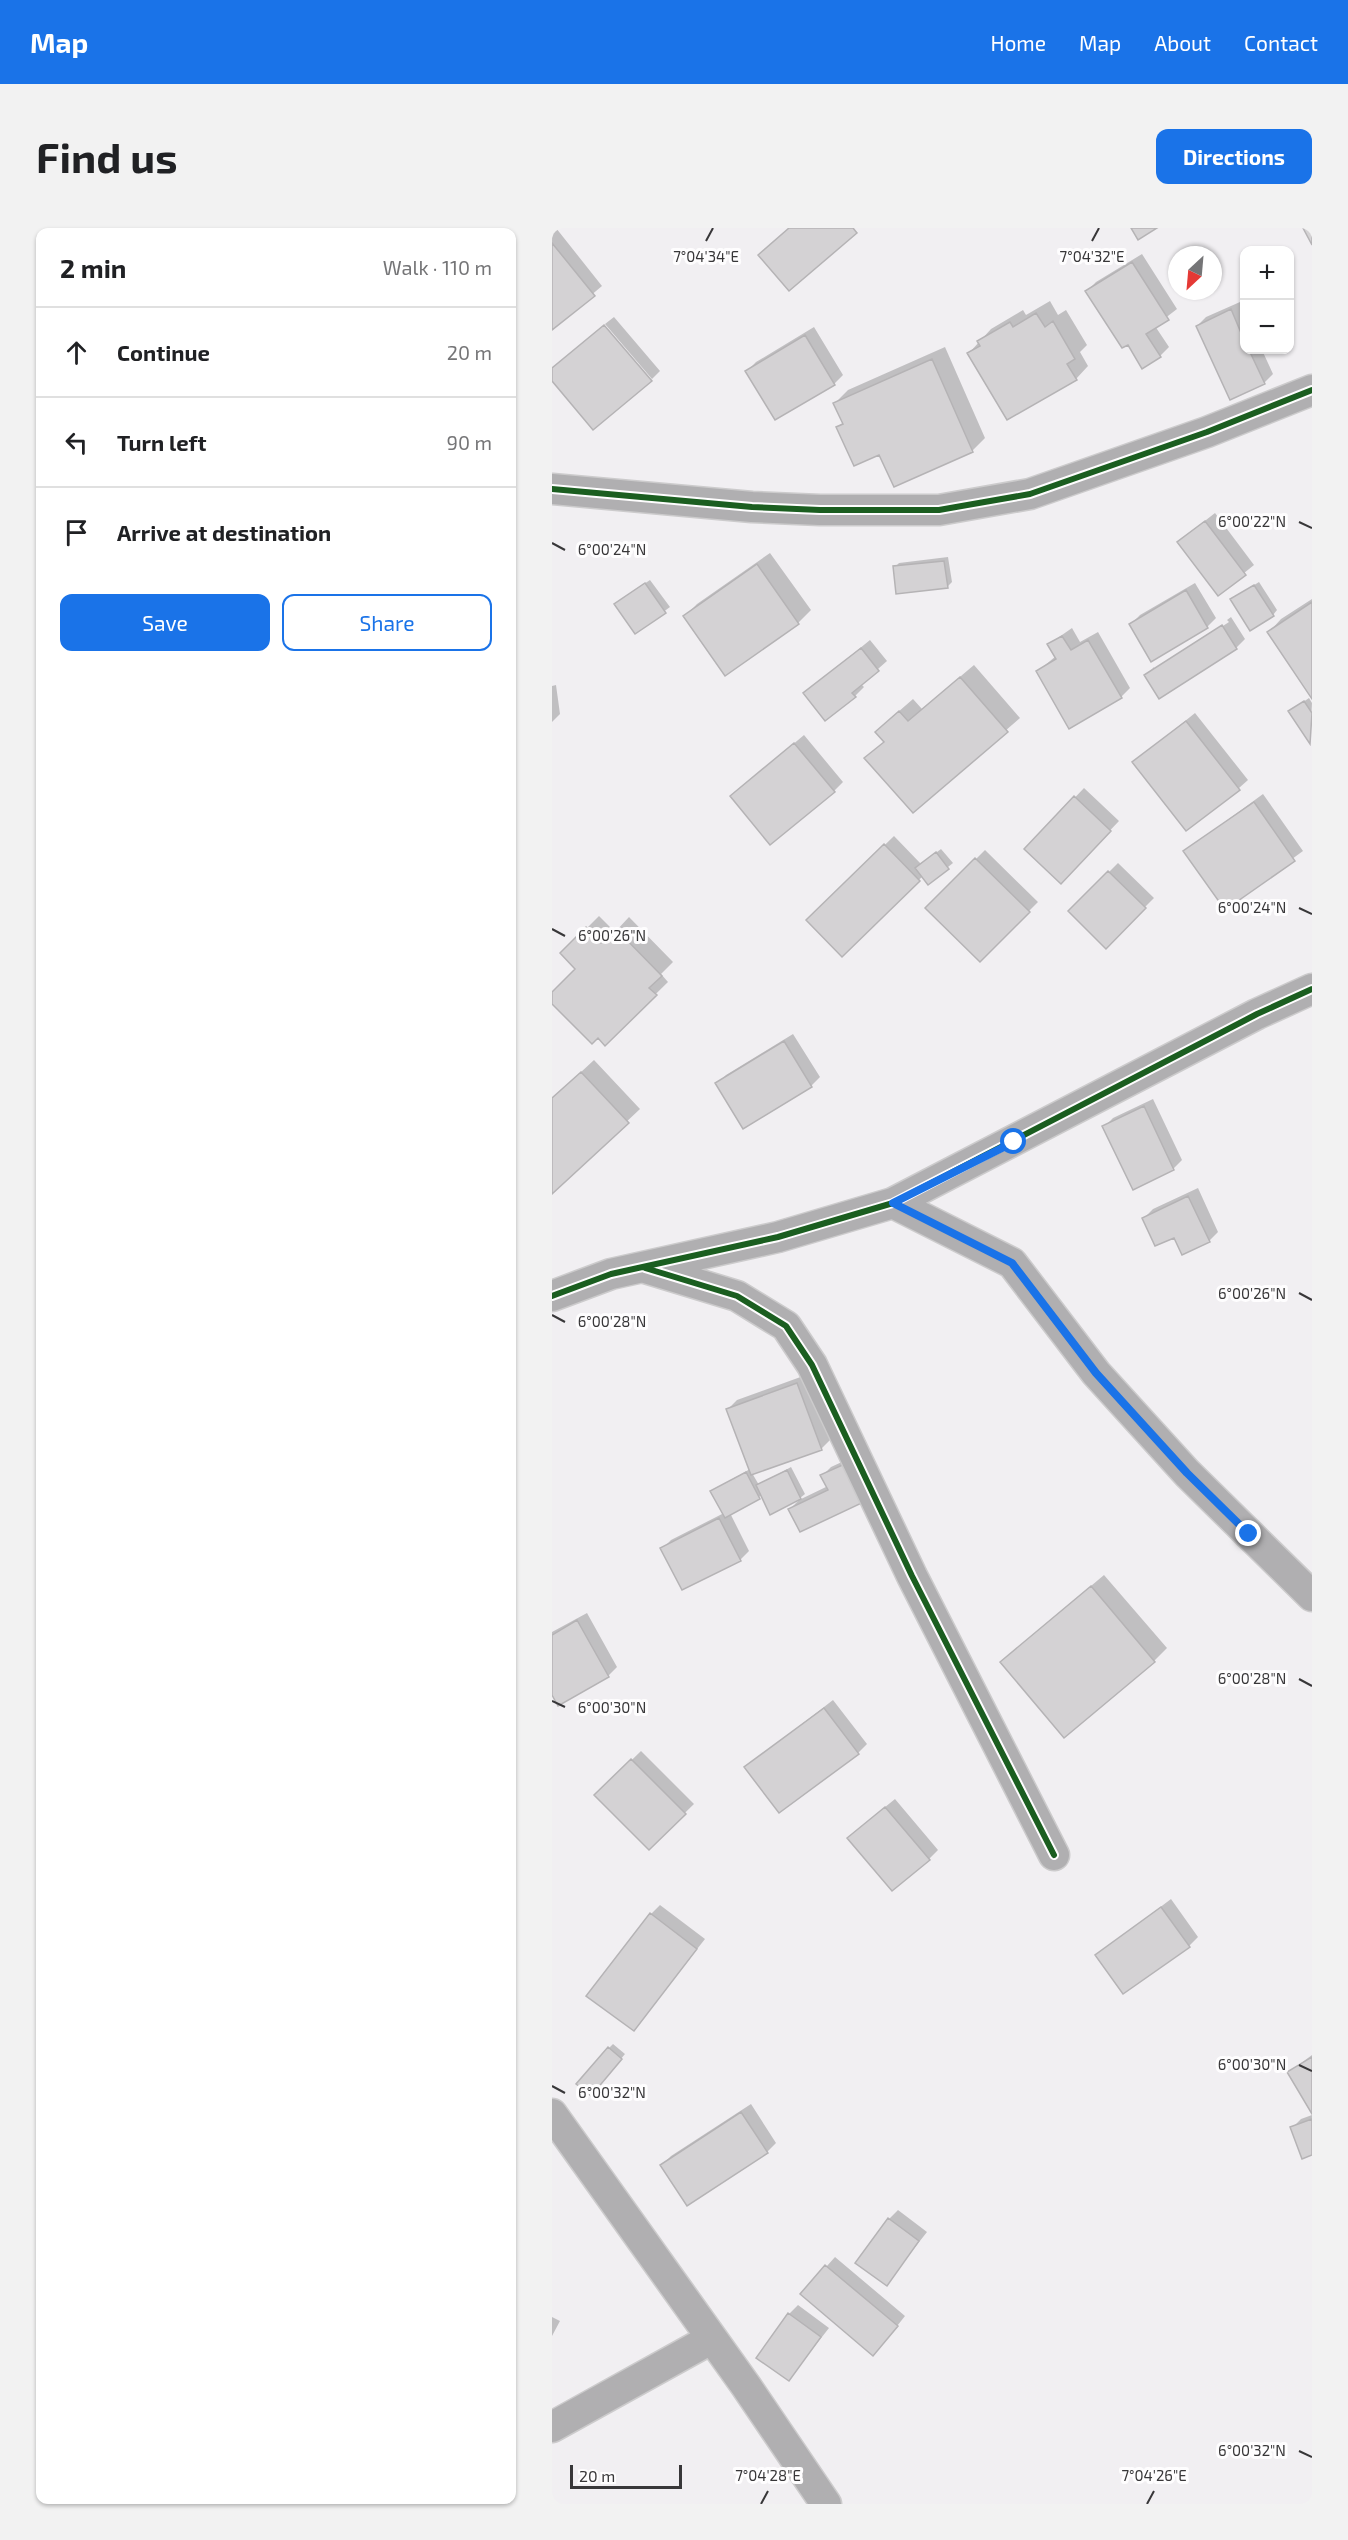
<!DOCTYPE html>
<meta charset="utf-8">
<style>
body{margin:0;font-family:"Exo 2",sans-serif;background:#f2f2f2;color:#202124}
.controls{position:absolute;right:18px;top:18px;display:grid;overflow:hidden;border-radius:12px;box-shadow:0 2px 4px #0004}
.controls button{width:54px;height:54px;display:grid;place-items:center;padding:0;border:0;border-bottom:2px solid #e0e0e0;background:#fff;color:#202124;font:30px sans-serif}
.compass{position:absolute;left:616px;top:18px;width:54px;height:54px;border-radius:50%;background:#fff;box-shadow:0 2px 4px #0004;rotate:206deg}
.scale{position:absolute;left:18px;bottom:15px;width:112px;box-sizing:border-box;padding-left:6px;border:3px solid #383739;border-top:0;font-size:16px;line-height:21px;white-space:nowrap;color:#383739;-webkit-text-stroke:4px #fefdfe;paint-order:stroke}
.stop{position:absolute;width:18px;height:18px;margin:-14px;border:4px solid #1a73e8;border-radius:50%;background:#fff}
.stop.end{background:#1a73e8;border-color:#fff;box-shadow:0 2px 6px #0008}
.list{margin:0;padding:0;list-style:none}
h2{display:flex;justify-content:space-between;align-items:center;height:78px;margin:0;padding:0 24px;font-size:26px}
h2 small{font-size:20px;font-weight:400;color:#757577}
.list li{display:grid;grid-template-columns:39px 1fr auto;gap:18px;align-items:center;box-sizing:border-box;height:90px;padding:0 24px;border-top:2px solid #e0e0e0}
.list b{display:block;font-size:22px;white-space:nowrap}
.list em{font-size:20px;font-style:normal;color:#757577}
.actions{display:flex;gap:12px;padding:18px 24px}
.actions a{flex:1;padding:14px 0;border:2px solid #1a73e8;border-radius:12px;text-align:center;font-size:21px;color:#1a73e8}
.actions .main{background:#1a73e8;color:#fff}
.icon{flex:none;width:33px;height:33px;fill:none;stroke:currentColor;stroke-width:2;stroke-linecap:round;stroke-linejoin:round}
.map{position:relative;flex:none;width:760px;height:2276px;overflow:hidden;border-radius:12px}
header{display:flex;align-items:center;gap:36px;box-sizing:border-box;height:84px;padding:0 30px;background:#1a73e8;color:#fff}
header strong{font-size:28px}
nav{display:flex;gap:33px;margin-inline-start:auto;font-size:21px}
.intro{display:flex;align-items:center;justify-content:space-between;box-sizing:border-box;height:144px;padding:0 36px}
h1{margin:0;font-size:42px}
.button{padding:15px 27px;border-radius:12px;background:#1a73e8;color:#fff;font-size:21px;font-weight:700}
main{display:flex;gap:36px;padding:0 36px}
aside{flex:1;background:#fff;border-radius:12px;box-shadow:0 2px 4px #0004}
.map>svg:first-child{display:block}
.shadow{fill:#0003}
.building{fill:#d4d2d4;stroke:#b5b3b5;stroke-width:1.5}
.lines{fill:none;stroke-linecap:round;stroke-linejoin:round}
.minor-casing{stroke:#cccbcc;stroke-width:33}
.minor{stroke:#b0afb1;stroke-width:30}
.cycleway-casing{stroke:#fefdfe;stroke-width:10}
.cycleway{stroke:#1b5e20;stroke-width:6}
.route{stroke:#1a73e8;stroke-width:8}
.ticks{fill:none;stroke:#383739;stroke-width:2}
.ticks-label{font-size:15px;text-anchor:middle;fill:#383739;stroke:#fefdfe;stroke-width:6;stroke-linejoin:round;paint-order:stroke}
</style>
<header>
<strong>Map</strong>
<nav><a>Home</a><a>Map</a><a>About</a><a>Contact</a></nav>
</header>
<div class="intro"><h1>Find us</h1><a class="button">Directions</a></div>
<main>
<aside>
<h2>2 min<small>Walk · 110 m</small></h2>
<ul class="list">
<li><svg class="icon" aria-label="ahead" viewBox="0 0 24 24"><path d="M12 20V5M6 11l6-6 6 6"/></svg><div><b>Continue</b></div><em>20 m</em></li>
<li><svg class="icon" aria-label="left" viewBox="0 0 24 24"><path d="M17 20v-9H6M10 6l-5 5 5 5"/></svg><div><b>Turn left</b></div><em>90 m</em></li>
<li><svg class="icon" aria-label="arrive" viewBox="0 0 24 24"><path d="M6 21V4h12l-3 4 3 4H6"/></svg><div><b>Arrive at destination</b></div></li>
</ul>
<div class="actions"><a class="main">Save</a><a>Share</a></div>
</aside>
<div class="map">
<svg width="760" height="2276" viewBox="0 0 760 2276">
<rect width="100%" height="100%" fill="#f1eff2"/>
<path class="shadow" d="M0 0H4L50 58 0 100Z
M590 26 625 81 603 98 617 119 608 128 576 115 535 63 544 54Z
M498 73 506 87 514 82 535 117 528 124 536 138 524 151 417 125 439 101 471 82 474 87Z
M688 74 692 84V122H710L721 146 712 155 645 98 654 89Z
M62 89 108 143 100 151 53 96Z
M262 99 291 147 282 156 195 143 204 134Z
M393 119 433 210 420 223 343 257 328 225 286 199 292 193 283 175 296 162Z
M663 285 702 337 666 366 636 306Z
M218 325 259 382 246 395 132 389 145 376Z
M396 329 400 354 395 359 343 339 347 335Z
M98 352 118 379 84 404 68 372Z
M707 354 725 382 721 387 680 371Z
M643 355 664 390 655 399 579 396 588 387Z
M760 371V469L717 404 729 391Z
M679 389 693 411 684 420 594 448 602 439V443L677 394 675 392Z
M520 400 528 414 546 404 578 460 569 469 486 443 504 428 497 416Z
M318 412 335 433 309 456 312 459 303 468 253 465Z
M422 437 468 490 361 583 315 530 333 513 338 491 361 471 370 481Z
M4 457 8 486 0 494V458Z
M757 470 760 475 758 514 738 483Z
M643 485 696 552 687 560 582 534Z
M252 507 291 554 282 563 180 568Z
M532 560 567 593 509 654 474 621Z
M711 566 751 623 673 680 633 623Z
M342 608 369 636 389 621 401 635 376 655 371 648 290 726 256 692Z
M433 622 486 674 428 732 375 680Z
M566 635 602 670 554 718 518 683Z
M47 688 63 704 77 689 121 734 109 746 116 754 53 816 0 774V766L25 741 10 725Z
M241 806 268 849 259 858 165 856 174 847Z
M42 832 88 881 0 964V871Z
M601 871 630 932 621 941 552 899 561 890Z
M646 960 666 1004 657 1013 631 1025 623 1008 592 990 601 981Z
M254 1147 278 1212 269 1221 200 1245 207 1257 239 1239 253 1266 248 1270 210 1267 178 1285 197 1323 188 1332 110 1321 119 1312 172 1285 160 1263 198 1241 176 1181 185 1172Z
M305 1227 313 1272 238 1281 247 1272 276 1258 270 1248 279 1239Z
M552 1347 615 1420 602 1433 463 1422Z
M35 1385 65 1439 56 1448 0 1464V1404Z
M281 1472 315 1516 306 1525 194 1539Z
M89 1523 142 1576 97 1620 44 1567Z
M343 1571 386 1622 377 1631 306 1601Z
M619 1671 646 1709 637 1718 545 1727Z
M108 1677 153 1711 82 1801 99 1686Z
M61 1816 73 1826 43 1862 57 1820Z
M760 1827V1883L737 1844Z
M199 1876 224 1915 215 1924 110 1937 119 1928Z
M760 1887V1926L740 1900 749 1891Z
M346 1982 375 2004 334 2056 337 1991Z
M283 2029 353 2088 330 2117 250 2066Z
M246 2077 277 2100 237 2151V2086Z
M0 2089 8 2093 0 2108Z"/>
<path class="building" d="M237 0H301L305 5 237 63 206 27Z
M579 0H605L586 12Z
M751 0H760V17Z
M0 15 43 68 0 102Z
M580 34 617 92 594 106 609 129 590 141 576 117 570 120 533 63Z
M679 81 692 112V122H697L713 156 678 172 644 98Z
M484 85 493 99 501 93 523 131 515 136 525 152 455 192 415 125 428 118 425 113 458 94 461 99Z
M52 97 100 153 41 202 0 153V140Z
M253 107 283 157 223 192 193 143Z
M380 131 421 224 342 259 327 227 302 238 284 199 291 196 281 175Z
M653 293 694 347 666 368 625 314Z
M392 333 396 360 344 366 341 338Z
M205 336 247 396 173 448 131 388Z
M93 355 114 385 83 406 62 376Z
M702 357 722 388 698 403 678 371Z
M634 362 656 400 599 434 577 396Z
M760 374V471L715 404Z
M670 397 685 421 607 471 592 447Z
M510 408 519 422 536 412 570 470 517 501 484 443 504 431 495 416Z
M309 420 327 443 300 465 304 469 273 493 251 465Z
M408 449 456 504 361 585 312 530 332 514 323 504 347 483 356 493Z
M752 473 760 485 758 516 736 483Z
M634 493 688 562 634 603 580 534Z
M242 515 283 564 218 617 178 568Z
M522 568 559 603 509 656 472 621Z
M702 574 743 633 673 682 631 623Z
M332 616 368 653 290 729 254 692Z
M384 624 397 641 376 657 363 640Z
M423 630 478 684 428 734 373 680Z
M556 643 594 680 554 721 516 683Z
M34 699 49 715 64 701 110 748 97 760 105 767 53 818 46 810 40 816 0 776V764L23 741 8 725Z
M232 813 260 859 191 901 163 855Z
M29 844 77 895 0 966V870Z
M592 878 622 942 581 962 550 898Z
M636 968 658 1014 630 1027 622 1010 603 1018 590 990Z
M245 1155 270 1222 199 1247 174 1181Z
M295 1235 314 1273 248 1304 236 1281 276 1262 268 1247Z
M235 1242 249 1271 218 1287 204 1257Z
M194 1244 208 1271 173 1290 158 1263Z
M167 1290 189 1333 130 1362 108 1320Z
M539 1358 603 1434 512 1510 448 1434Z
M25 1392 57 1449 6 1478 0 1467V1407Z
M272 1480 307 1526 227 1585 192 1539Z
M79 1531 134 1586 97 1622 42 1567Z
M333 1579 378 1632 340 1663 295 1610Z
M609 1679 638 1719 571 1766 543 1727Z
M98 1685 145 1721 82 1803 34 1768Z
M56 1819 70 1831 39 1868 24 1856Z
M760 1829V1886L735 1844Z
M189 1884 216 1925 135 1978 108 1937Z
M760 1891V1927L750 1931 738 1899Z
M336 1990 367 2013 335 2058 303 2035Z
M273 2037 346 2098 321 2128 248 2066Z
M236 2085 269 2109 237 2153 204 2130Z"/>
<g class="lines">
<defs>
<path id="minor" d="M0 261 200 279 268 282H387L478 266 655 204 760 162
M341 975 460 1035 544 1145 635 1245 760 1368
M93 1040 185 1068 234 1098 260 1137 360 1348 502 1627
M0 1068 59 1046 226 1009 341 975 705 786 760 761
M0 1886 194 2158 274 2276
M0 2199 159 2111"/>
</defs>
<use href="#minor" class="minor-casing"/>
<use href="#minor" class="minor"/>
<defs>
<path id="cycleway" d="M0 261 200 279 268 282H387L478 266 655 204 760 162
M93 1040 185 1068 234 1098 260 1137 360 1348 502 1627
M0 1068 59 1046 226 1009 341 975 705 786 760 761"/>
</defs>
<use href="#cycleway" class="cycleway-casing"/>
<use href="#cycleway" class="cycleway"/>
</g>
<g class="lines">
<path class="route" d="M462 914 341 975 460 1035 544 1145 635 1245 697 1306"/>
</g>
<path class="ticks" d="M154 13 161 0M540 13 547 0M747 294 760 300M0 315 13 322M747 680 760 686M0 701 13 708M747 1065 760 1072M0 1087 13 1094M747 1451 760 1458M0 1473 13 1479M747 1837 760 1843M0 1858 13 1865M747 2223 760 2229M209 2276 216 2263M595 2276 602 2263"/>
<g class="ticks-label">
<text x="154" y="34">7°04'34"E</text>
<text x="540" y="34">7°04'32"E</text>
<text x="700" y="299">6°00'22"N</text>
<text x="60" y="327">6°00'24"N</text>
<text x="700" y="685">6°00'24"N</text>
<text x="60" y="713">6°00'26"N</text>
<text x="700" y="1071">6°00'26"N</text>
<text x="60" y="1099">6°00'28"N</text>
<text x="700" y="1456">6°00'28"N</text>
<text x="60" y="1485">6°00'30"N</text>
<text x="700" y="1842">6°00'30"N</text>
<text x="60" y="1870">6°00'32"N</text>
<text x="700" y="2228">6°00'32"N</text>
<text x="216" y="2253">7°04'28"E</text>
<text x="602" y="2253">7°04'26"E</text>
</g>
</svg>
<div class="controls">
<button>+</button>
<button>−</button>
</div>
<svg class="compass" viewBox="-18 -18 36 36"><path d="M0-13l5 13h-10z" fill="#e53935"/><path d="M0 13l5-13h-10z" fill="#757577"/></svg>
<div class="scale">20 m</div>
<div class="stop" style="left:462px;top:914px"></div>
<div class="stop end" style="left:697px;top:1306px"></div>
</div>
</main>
